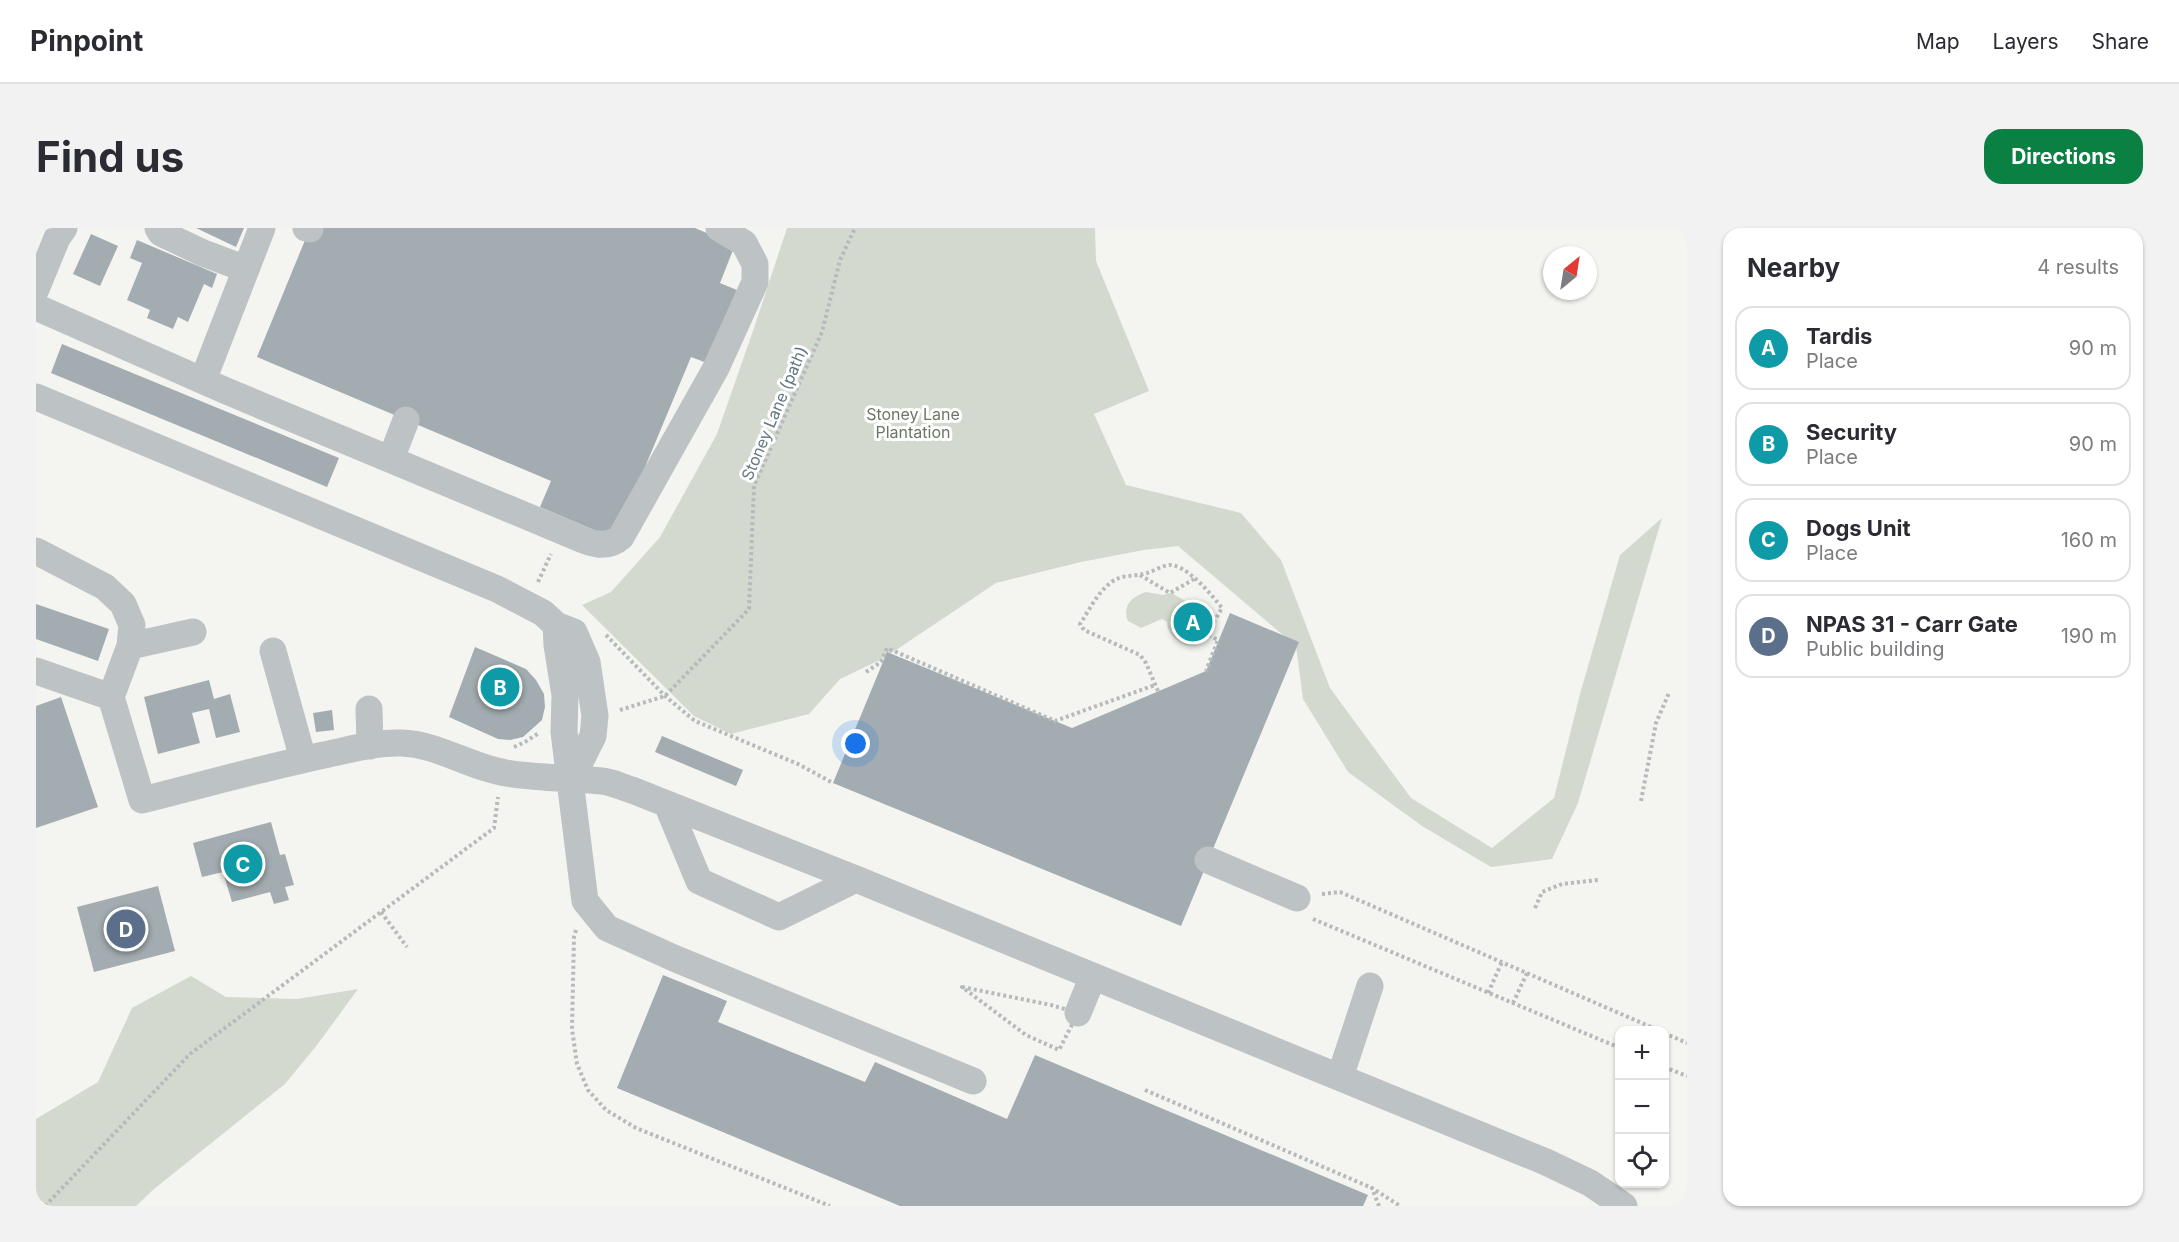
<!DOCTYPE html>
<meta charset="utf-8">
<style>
body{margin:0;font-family:Inter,sans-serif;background:#f2f2f3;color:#2b2b33}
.controls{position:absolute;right:18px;bottom:18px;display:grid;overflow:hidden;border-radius:12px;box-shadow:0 2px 4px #0004}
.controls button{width:54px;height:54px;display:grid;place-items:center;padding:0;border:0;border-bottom:2px solid #e1e1e2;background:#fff;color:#2b2b33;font:30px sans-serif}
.compass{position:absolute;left:1507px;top:18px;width:54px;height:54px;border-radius:50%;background:#fff;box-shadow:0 2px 4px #0004;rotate:30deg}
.you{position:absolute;left:820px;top:516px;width:21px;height:21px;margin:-15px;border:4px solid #fff;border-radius:50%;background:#1a73e8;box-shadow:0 0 0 9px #1a73e833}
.badge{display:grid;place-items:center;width:39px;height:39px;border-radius:50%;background:#0b8043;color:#fff;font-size:20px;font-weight:700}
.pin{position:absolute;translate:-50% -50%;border:3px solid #fff;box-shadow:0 2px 6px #0006}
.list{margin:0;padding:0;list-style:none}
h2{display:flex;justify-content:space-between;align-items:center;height:78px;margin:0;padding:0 24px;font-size:26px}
h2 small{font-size:20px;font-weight:400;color:#7c7c81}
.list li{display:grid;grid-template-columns:39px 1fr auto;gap:18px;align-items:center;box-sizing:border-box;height:84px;margin:0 12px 12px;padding:0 12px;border:2px solid #e1e1e2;border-radius:18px}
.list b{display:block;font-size:22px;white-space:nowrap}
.list p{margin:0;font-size:20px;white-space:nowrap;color:#7c7c81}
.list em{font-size:20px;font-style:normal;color:#7c7c81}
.icon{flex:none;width:33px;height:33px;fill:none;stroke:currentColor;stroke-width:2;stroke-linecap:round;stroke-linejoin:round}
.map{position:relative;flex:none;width:1651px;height:978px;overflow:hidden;border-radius:18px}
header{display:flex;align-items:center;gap:36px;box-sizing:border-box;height:84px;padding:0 30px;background:#fff;border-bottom:2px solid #e1e1e2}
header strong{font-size:28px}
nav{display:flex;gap:33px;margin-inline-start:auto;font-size:21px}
.intro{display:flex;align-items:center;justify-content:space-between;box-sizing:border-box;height:144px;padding:0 36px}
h1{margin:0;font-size:42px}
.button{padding:15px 27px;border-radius:18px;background:#0b8043;color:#fff;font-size:21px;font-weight:700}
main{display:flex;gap:36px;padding:0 36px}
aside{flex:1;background:#fff;border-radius:18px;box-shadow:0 2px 4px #0004}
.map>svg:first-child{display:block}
.green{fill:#d4d9cf}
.building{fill:#a3adb1}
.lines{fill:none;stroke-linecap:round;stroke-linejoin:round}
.path{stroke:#b7babc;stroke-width:4;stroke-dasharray:3 3;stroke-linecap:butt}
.minor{stroke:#bdc2c4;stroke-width:27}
.labels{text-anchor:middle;stroke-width:6;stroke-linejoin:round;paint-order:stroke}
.street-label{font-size:16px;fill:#647780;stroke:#fff}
.park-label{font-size:16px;fill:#6a7863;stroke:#fff}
</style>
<header>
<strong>Pinpoint</strong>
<nav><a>Map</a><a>Layers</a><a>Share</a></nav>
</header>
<div class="intro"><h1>Find us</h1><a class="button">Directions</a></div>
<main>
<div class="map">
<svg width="1651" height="978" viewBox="0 0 1651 978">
<rect width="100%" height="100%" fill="#f4f4f0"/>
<path class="green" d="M751 0H1059L1060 33 1113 163 1058 186 1090 257 1205 285 1245 332 1294 460 1375 570 1456 620 1518 570 1544 466 1584 327 1626 290 1542 575 1516 631 1455 639 1386 598 1312 544 1267 471 1260 418 1142 318 1108 322 1045 334 960 355 848 430 804 451 773 486 695 506 658 488 546 377 575 364 624 309 681 206 719 97Z
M1110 364 1127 367 1134 365C1141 367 1145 371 1151 374 1158 376 1163 374 1168 380 1177 390 1175 412 1161 417 1147 421 1131 407 1131 394L1126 391 1105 400 1092 393C1086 378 1095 369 1110 364Z
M155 748 190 769 261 771 322 761 281 817 249 856 118 961 100 978H0V891L62 854 96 780Z"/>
<path class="building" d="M160 0H208L200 19Z
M274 0H659L699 17 684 55 701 62 671 135 655 129 579 311 504 279 515 253 221 129Z
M55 6 82 18 64 58 37 46Z
M101 12 181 46 176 60 168 56 152 94 142 89 137 101 111 90 114 82 91 72 106 35 94 30Z
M26 116 303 230 291 259 15 145Z
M0 376 73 401 62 433 0 411Z
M1194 385 1263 414 1145 698 797 555 851 424 1036 500 1170 443Z
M439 419 490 441 500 452 508 466 509 479 506 492 487 509 474 512 462 511 413 489Z
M173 452 178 471 194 466 204 504 180 510 173 481 156 485 164 515 122 526 108 469Z
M25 469 62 579 0 600V478Z
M296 482 298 502 280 504 277 485Z
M626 508 707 542 700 558 619 524Z
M235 594 244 627 249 626 258 657 249 659 253 672 238 676 234 664 196 674 187 644 166 649 157 615Z
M122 658 139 723 58 744 41 679Z
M627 747 691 773 682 794 829 854 839 834 971 891 999 827 1332 967 1327 978H864L581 860Z"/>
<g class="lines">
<path class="path" d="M1104 347 1134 365 1158 351
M502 354 515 326
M570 407 629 468 659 493 762 536 797 555
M830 444 845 434 851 420 1019 493 1119 457
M1122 463 1110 435 1104 427 1048 402 1044 396C1054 381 1065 357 1083 350 1091 347 1102 348 1111 345 1118 343 1125 338 1133 337 1150 336 1176 367 1186 380L1171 406 1182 412 1170 443
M584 482 629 468 713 381 718 258 786 104 804 32 819 0
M478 519 489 514 503 505
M1605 573 1620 495 1633 465
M1286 666 1304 664 1622 802
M1499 680 1506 664 1526 656 1562 652
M345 684 371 719
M1277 691 1584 820
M540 702 538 709 536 801 541 836 552 862 570 882 600 900 794 978
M926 759 1015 777 1042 785 1023 822 990 807Z
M1452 765 1466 734
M1477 775 1491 745
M1628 805 1651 815
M1628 839 1651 848
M1109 862 1336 960
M9 978 154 826 458 600 462 569
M1343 978 1336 960 1364 978"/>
<path class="minor" d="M122 0 125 5 167 25 210 41
M270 0 274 1
M0 61 21 10 28 0
M0 79 188 162 526 303C546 311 567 325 585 309L680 140 719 54V36L708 15 683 0
M167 152 226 0
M0 169 461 361 507 385 520 397
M355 231 370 192
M0 323 69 359 87 376 96 397 94 418 75 469 106 572C166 557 227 540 288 527 313 522 339 514 365 515 402 516 433 539 470 545 501 550 534 550 566 553 576 554 586 559 596 562L820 651 1510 934 1554 955 1588 978
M94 418 157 404
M237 423 267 531
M0 443 75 469
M333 481 334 518
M535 552 557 508 559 488 551 434 538 404 520 397 521 417 529 467 528 504 549 673 571 700 640 731 937 853
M631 576 663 653 743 689 820 651
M1172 632 1261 670
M1042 785 1057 748
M1304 849 1334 758"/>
</g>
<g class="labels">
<g class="street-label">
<text transform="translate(738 185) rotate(-67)" y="6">Stoney Lane (path)</text>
</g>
<g class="park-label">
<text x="877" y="192">Stoney Lane<tspan x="877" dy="18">Plantation</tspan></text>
</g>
</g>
</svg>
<div class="controls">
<button>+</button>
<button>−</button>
<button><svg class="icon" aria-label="locate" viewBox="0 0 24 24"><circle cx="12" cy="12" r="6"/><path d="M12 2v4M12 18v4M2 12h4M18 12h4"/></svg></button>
</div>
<svg class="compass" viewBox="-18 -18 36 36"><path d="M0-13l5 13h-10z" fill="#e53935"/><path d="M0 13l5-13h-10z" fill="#7c7c81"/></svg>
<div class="you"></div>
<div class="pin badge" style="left:1157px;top:394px;background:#0f9aa8">A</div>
<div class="pin badge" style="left:464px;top:459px;background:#0f9aa8">B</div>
<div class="pin badge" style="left:207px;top:636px;background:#0f9aa8">C</div>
<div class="pin badge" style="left:90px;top:701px;background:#5c6f8a">D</div>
</div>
<aside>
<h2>Nearby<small>4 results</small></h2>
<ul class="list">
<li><span class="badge" style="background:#0f9aa8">A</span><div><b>Tardis</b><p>Place</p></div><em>90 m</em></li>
<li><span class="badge" style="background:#0f9aa8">B</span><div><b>Security</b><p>Place</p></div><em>90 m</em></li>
<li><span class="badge" style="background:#0f9aa8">C</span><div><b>Dogs Unit</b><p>Place</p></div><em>160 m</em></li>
<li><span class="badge" style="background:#5c6f8a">D</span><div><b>NPAS 31 - Carr Gate</b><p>Public building</p></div><em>190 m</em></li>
</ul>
</aside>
</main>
